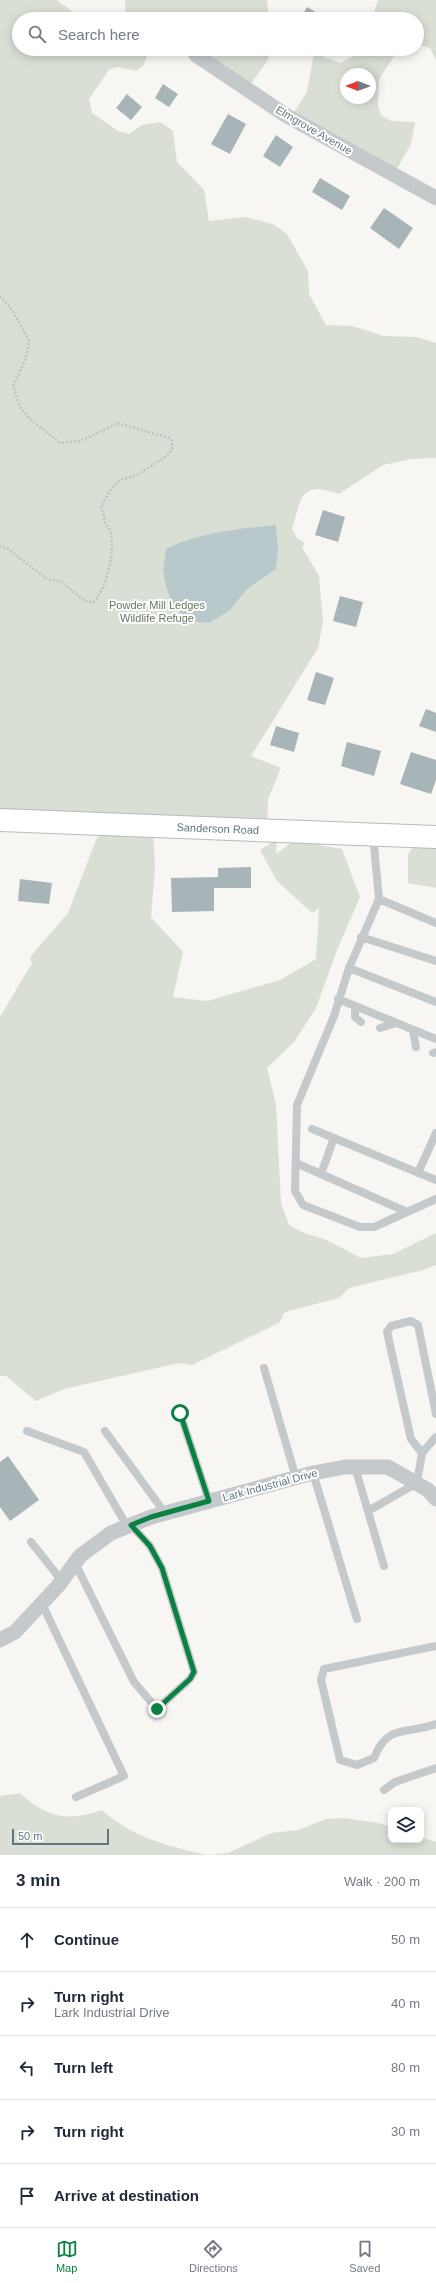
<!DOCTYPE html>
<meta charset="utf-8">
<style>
body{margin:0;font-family:Helvetica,sans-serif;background:#f6f6f7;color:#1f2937}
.controls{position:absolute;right:12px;bottom:12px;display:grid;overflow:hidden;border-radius:8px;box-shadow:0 2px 10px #0003}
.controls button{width:36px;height:36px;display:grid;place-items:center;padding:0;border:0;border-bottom:1px solid #e0e1e3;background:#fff;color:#1f2937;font:20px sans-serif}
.compass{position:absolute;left:340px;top:68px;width:36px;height:36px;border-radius:50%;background:#fff;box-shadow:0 2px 10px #0003;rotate:270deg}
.scale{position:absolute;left:12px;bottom:10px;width:97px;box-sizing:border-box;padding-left:4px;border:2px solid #5f7781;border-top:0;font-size:11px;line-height:14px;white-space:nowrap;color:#5f7781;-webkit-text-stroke:3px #fff;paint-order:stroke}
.stop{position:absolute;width:12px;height:12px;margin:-9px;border:3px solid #0b8043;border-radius:50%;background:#fff}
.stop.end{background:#0b8043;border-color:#fff;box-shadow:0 1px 4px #0008}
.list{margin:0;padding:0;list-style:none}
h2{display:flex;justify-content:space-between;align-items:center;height:52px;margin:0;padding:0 16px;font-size:17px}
h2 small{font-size:13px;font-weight:400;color:#747a83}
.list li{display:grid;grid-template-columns:26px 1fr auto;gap:12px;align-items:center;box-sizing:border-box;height:64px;padding:0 16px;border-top:1px solid #e0e1e3}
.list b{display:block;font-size:15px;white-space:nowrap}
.list p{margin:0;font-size:13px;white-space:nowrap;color:#747a83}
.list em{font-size:13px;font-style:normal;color:#747a83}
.icon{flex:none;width:22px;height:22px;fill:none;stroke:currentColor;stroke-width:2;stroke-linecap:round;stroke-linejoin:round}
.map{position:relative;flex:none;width:436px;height:1855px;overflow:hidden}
.search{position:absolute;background:#fff;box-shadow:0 2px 10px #0003;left:12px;right:12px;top:12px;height:44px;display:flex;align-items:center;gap:10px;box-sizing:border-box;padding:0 14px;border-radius:22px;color:#747a83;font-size:15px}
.sheet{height:372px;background:#fff}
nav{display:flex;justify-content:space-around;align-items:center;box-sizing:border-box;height:56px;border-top:1px solid #e0e1e3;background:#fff;font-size:11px;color:#747a83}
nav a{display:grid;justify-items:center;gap:2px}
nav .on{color:#0b8043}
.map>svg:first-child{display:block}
.green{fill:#d9dfd4;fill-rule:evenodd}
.water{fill:#b9c9cb}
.building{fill:#a7b4b8}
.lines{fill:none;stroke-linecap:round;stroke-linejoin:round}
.primary-casing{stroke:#b4bbbe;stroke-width:24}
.path{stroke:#bfc2c4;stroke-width:2.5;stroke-dasharray:2 2;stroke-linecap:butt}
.lane{stroke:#c4c9cc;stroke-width:8}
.street{stroke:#c4c9cc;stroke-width:15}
.primary{stroke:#fff;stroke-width:22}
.route{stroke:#0b8043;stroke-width:5}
.labels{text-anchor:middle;stroke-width:4;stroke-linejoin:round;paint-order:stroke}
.street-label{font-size:11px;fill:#5f7781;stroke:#fff}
.park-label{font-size:11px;fill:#66785e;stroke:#fff}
</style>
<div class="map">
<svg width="436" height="1855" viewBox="0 0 436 1855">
<rect width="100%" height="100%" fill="#f7f6f3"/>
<path class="green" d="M0 0H57L82 19H19V49H150L143 66 136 71 117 67 109 70 89 99 92 113 118 131 129 134 142 125 160 122 173 131 177 162 204 190 209 221 245 217 273 224 287 234 308 271 309 294 326 325 352 326 384 336 416 337 436 343V458L412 459 383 465 339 494C300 481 302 496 292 529L297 538 305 543 302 547 319 576 323 622 318 648 251 756 281 768 268 799 267 829 153 827 155 868 151 917 183 952 173 997 207 1001 280 980 316 959 319 908 312 913 277 881 260 850 277 839 276 854 306 832 319 845 342 849 360 897 337 950 316 1008 294 1042 267 1068 276 1104 281 1203 289 1225 304 1233 327 1240 361 1258 393 1254 436 1233V1265L423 1270 349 1288 339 1298 285 1312 279 1323 192 1365 179 1363 64 1389 36 1401 6 1376H0V1017L32 963 30 957 68 913 96 840 107 825 0 820Z
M125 0H267L269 19H129L126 16Z
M378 0H436V60L430 48 417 44V19H372Z
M183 49H270L268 60 247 89 201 58Z
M357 49H399L379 79 378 105 381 115 391 121 415 122 411 144 394 174 291 117 307 92 314 53 340 63 352 57ZM346 74H370V98H346Z
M420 837H436V888L408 883V854Z
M20 1793C47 1818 67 1822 102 1810 133 1838 168 1846 207 1855H0V1796Z
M344 1818 379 1823 391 1827V1840H421V1837L436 1842V1855H208L228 1853 271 1833 298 1830 326 1819Z"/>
<path class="water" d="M276 525 278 551 276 569 247 589 230 610 209 623 190 621 173 606 166 586 163 570 166 549C200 532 238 529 276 525Z"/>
<path class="building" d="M307 7 328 19H300Z
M163 84 178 94 169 107 155 98Z
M127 94 142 107 131 120 116 108Z
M228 114 246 124 230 154 211 144Z
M276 135 293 147 280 167 263 156Z
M320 178 350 196 342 210 312 192Z
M384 208 413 228 399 249 370 228Z
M323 510 345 517 338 542 315 535Z
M340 596 363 602 356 627 333 621Z
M316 672 334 678 325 705 307 700Z
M426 709 436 713V732L419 726Z
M276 726 299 733 294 752 270 745Z
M347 742 381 751 374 776 341 766Z
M411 752 436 760V780L431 794 400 784Z
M251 867V888H214V911L172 912 171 878 218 877V868Z
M20 879 52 883 49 904 18 901Z
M8 1456 39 1500 10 1521 0 1507V1462Z"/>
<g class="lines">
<defs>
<g id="primary">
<path id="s1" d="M0 820 436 837"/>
</g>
</defs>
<use href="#primary" class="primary-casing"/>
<path class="path" d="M0 296 12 310 29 340 26 358 13 386 20 407 30 419 60 443 80 441 118 423 169 438 172 441V450C164 460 150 466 140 473 134 477 125 478 119 481 111 487 106 498 101 507 103 512 104 517 105 522 106 526 110 529 111 533 114 557 108 583 94 602L85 601 60 581 47 579 8 549 0 546"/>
<path class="lane" d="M373 835 379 899 349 968 334 1016 297 1105 295 1191 303 1205 360 1227H374L436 1199
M379 899 436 923
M361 937 436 961
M349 968 436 1002
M338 999 436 1039
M355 1006V1017L361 1022
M380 1028 396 1023
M413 1030 416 1047
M433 1053 436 1052
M312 1129 436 1180
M296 1163 407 1212
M418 1173 436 1133
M321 1174 334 1138
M264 1368 296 1478
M180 1413 209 1501
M27 1431 84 1452 127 1526
M105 1431 165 1513
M422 1453 411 1439 387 1332 391 1326 411 1321 418 1325 436 1414
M355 1467 384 1566
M313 1473 357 1619
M368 1511 417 1483 422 1453 436 1437
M31 1542 62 1581
M75 1563 134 1682 157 1709 190 1679 194 1672 162 1568 150 1546 131 1525
M42 1604 124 1776 76 1797
M436 1646 324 1669 321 1680 340 1760 357 1765 374 1758C388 1723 406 1735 436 1724
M384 1790 395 1782 436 1768"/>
<path class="street" d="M196 55 287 116 436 198
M0 1640 15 1632 58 1586 80 1556 111 1533 151 1517 313 1473 345 1467H388L428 1490 436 1499"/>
<use href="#primary" class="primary"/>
</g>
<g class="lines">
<path class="route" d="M157 1709 190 1679 194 1672 162 1568 150 1546 131 1525 151 1517 209 1501 180 1413"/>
</g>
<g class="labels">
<g class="street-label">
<text transform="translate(314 130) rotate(30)" y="4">Elmgrove Avenue</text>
<text dy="4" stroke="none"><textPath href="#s1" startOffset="218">Sanderson Road</textPath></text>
<text transform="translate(270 1485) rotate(-15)" y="4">Lark Industrial Drive</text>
</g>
<g class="park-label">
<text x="157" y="609">Powder Mill Ledges<tspan x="157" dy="13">Wildlife Refuge</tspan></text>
</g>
</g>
</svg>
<div class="controls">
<button><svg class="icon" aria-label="layers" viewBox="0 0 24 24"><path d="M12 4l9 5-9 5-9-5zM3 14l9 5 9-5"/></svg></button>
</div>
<svg class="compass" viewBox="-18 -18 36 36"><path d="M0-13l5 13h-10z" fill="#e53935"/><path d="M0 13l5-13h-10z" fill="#747a83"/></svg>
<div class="scale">50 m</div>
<div class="stop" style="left:180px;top:1413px"></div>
<div class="stop end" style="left:157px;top:1709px"></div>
<div class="search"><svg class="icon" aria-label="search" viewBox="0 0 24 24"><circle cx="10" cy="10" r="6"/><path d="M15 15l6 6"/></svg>Search here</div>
</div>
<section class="sheet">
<h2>3 min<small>Walk · 200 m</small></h2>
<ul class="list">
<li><svg class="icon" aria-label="ahead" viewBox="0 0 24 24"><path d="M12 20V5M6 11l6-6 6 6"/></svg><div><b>Continue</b></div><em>50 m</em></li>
<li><svg class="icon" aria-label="right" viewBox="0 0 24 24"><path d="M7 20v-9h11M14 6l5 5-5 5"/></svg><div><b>Turn right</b><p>Lark Industrial Drive</p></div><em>40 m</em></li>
<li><svg class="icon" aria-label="left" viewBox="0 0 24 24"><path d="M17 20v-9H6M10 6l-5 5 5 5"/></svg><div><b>Turn left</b></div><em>80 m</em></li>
<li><svg class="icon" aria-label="right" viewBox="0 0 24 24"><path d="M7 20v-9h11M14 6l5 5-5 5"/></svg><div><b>Turn right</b></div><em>30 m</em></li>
<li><svg class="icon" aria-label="arrive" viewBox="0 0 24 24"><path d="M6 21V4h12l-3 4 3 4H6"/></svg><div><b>Arrive at destination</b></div></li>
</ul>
</section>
<nav>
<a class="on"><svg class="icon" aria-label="map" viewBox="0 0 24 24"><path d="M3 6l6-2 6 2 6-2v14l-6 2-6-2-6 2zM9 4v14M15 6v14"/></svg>Map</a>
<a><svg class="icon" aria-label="directions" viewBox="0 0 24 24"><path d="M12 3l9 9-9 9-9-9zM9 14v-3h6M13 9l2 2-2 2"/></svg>Directions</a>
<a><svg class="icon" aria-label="saved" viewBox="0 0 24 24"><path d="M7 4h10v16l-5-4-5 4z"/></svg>Saved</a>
</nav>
